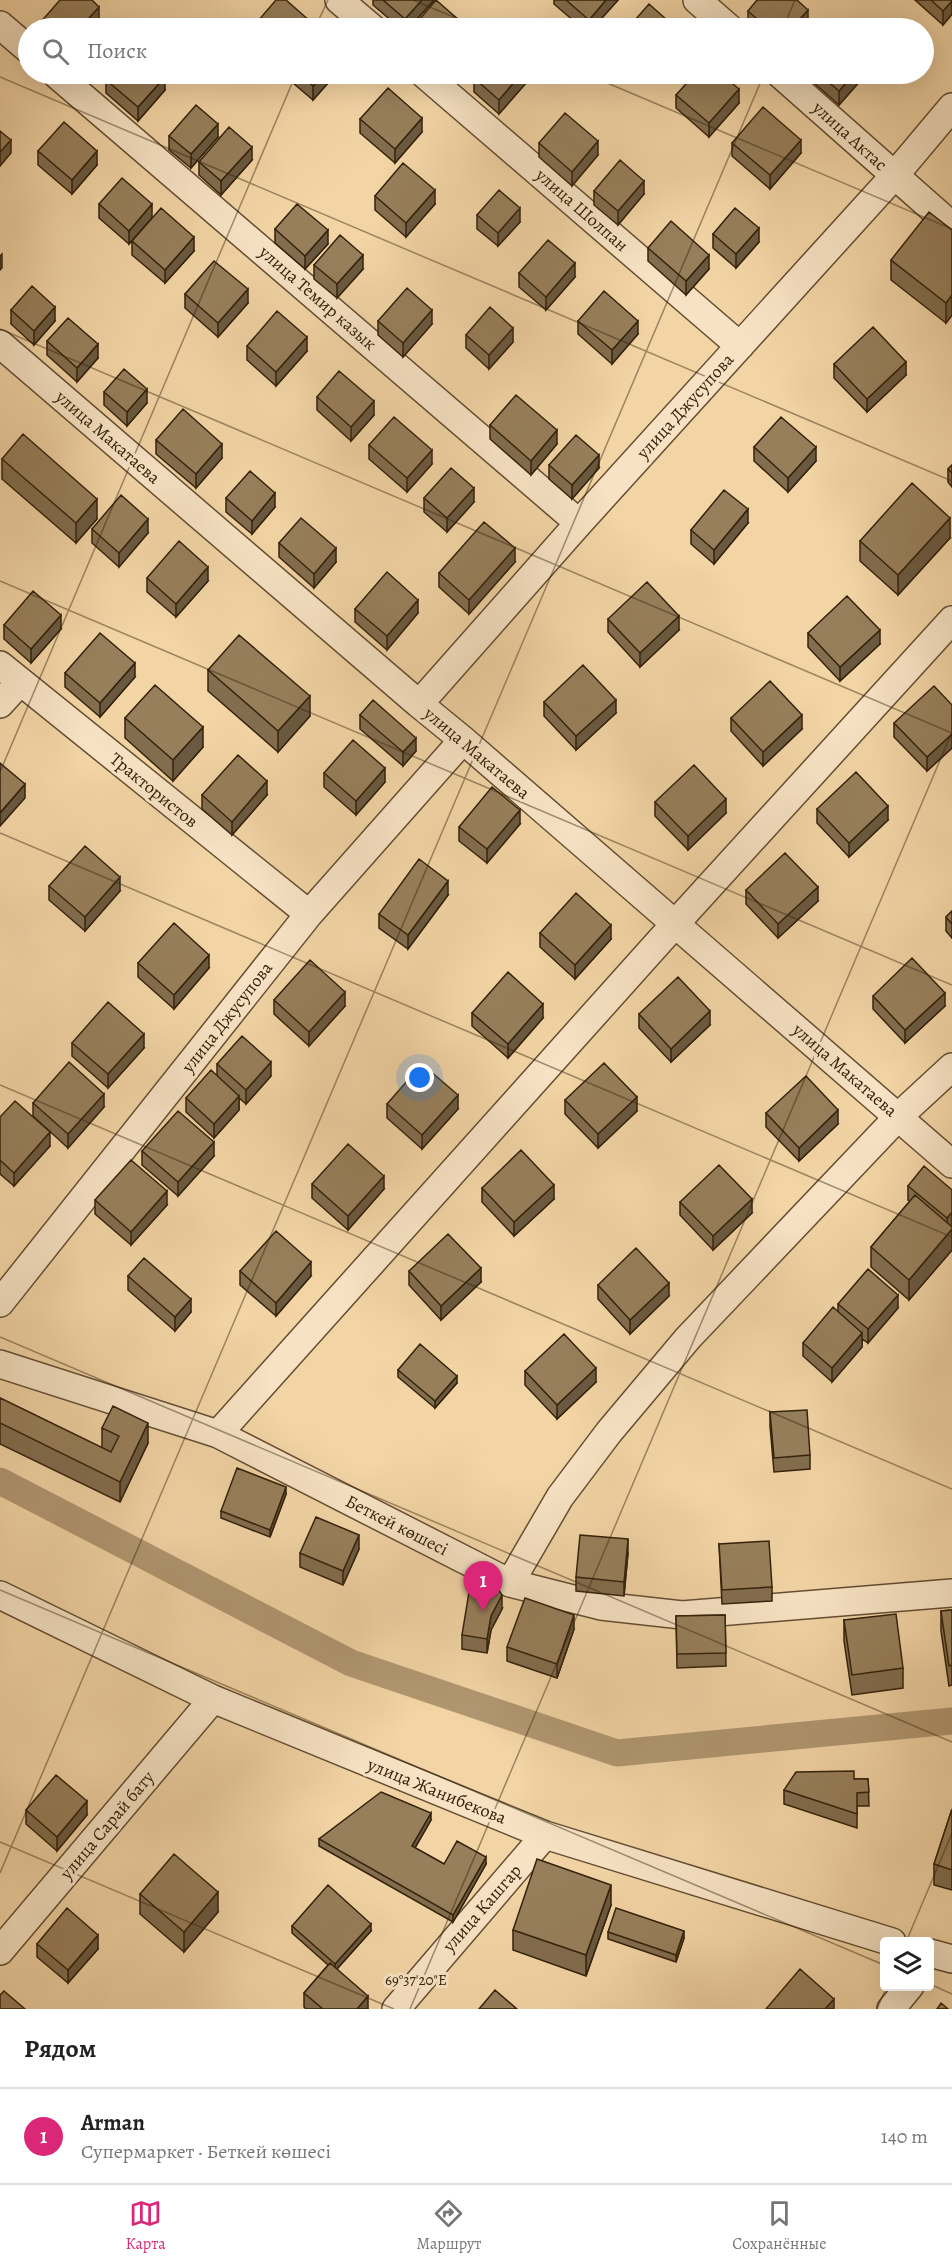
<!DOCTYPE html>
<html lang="ru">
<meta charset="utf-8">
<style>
body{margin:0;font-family:Alegreya,serif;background:#f2f2f2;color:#222}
.controls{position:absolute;right:18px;bottom:18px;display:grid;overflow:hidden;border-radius:6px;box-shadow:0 6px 24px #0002}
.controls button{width:54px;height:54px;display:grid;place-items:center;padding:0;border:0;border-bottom:2px solid #e0e0e0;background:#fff;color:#222;font:30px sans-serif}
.you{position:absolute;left:420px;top:1078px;width:21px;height:21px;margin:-15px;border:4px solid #fff;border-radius:50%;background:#1a73e8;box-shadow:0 0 0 9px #1a73e833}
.badge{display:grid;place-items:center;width:39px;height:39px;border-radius:50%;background:#db2777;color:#fff;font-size:20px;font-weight:700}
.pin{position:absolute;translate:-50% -50px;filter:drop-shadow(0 2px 3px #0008)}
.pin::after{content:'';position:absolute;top:32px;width:21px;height:18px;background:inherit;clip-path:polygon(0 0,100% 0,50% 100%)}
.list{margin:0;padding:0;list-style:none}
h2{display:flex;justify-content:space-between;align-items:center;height:78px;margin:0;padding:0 24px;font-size:26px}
h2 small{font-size:20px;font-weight:400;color:#767676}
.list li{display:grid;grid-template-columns:39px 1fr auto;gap:18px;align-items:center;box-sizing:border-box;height:96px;padding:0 24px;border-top:2px solid #e0e0e0}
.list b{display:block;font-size:22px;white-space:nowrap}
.list p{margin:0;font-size:20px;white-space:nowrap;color:#767676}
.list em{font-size:20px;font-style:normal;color:#767676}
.icon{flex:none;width:33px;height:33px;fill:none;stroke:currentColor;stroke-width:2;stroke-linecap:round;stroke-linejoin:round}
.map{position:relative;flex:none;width:952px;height:2009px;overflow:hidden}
.search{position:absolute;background:#fff;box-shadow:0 6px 24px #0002;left:18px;right:18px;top:18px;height:66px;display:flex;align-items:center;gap:15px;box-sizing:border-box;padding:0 21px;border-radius:33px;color:#767676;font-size:22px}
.sheet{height:174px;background:#fff}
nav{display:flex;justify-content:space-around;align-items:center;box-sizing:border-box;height:84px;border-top:2px solid #e0e0e0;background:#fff;font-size:16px;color:#767676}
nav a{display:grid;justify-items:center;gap:3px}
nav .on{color:#db2777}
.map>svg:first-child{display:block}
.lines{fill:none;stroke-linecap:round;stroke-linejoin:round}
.canal{stroke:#b19771;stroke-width:27}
.minor-casing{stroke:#644e32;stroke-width:30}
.minor{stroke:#f7e3c4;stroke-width:27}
.wall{fill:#826d4e;stroke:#34220b;stroke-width:1.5}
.shaded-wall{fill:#6a5940;stroke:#34220b;stroke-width:1.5}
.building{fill:#977f5b;stroke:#34220b;stroke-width:1.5}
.ticks{fill:none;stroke:#34220b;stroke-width:1.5;stroke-opacity:0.45}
.labels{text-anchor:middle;stroke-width:6;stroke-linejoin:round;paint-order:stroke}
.street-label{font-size:18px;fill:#34220b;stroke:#f7e3c4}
.ticks-label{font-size:15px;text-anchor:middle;fill:#34220b;stroke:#f7e3c4;stroke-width:6;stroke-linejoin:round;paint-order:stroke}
</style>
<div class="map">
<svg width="952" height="2009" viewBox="0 0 952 2009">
<rect width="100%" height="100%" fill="#f2d4a5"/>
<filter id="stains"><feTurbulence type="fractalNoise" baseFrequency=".00333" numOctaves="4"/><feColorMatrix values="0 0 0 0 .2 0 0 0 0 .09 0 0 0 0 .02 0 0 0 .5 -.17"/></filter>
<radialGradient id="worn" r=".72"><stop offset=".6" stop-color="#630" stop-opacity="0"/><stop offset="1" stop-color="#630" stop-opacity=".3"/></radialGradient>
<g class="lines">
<path class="canal" d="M0 1481 351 1663 617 1753 952 1721"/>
<defs>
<path id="minor" d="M339 0 372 28
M697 0 729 28
M0 25 28 49
M56 74 579 523
M424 74 740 346
M780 74 952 226
M0 344 419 704 463 740 952 1164
M0 665 309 914
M0 704 20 682
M419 704 579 523 894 176 952 107
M0 1303 309 914 463 740
M0 1364 218 1434 510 1583 601 1606 682 1615 952 1593
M218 1434 675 924 952 620
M510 1583 560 1497 609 1432 688 1338 899 1116 952 1067
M0 1595 213 1699 545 1835 892 1942
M0 1951 213 1699
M930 1953 952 1959
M396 2009 545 1835
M891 2009 910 1986"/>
</defs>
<use href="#minor" class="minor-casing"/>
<use href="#minor" class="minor"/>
</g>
<path class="wall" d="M373 0H434L409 28H400L373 5Z
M554 0H618L593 28H582L554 4Z
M915 0H952V14L943 25Z
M748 11 808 24 804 28H751L748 25Z
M287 74H336L313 100 287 78Z
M526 74V83L499 114 474 92V78Z
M806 74H861V80L839 105 806 76Z
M106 80 165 90 138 121 106 93Z
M676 95 739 103 709 137 676 108Z
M360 119 422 132 395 163 360 133Z
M169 136 218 137 191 168 169 150Z
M539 143 598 155 572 186 539 157Z
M732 143 801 153 770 189 732 156Z
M38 151 97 165 72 194 38 165Z
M252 160 221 195 199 175V162Z
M594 191 644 194 618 225 594 205Z
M375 196 435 204 406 237 375 210Z
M99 204 152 218 129 244 99 218Z
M477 215 520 222 498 246 477 229Z
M275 229 328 244 305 269 275 243Z
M952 230V315L946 323 891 280V260Z
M713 234 759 242 736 268 713 248Z
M132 241 194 251 165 283 132 255Z
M648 248 709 269 686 295 648 261Z
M314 265 363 269 337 298 314 279Z
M519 273 575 277 546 310 519 287Z
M185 294 248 303 218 337 185 308Z
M11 310 55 321 34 345 11 324Z
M378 321 432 324 403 357 378 335Z
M578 321 638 334 612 364 578 334Z
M466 335 513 342 489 369 466 348Z
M47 341 98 358 77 382 47 355Z
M247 346 307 351 276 386 247 360Z
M834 364 906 375 867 412 834 378Z
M104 392 147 403 127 426 104 405Z
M317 397 374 415 351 441 317 410Z
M490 425 557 444 531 475 490 439Z
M156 440 222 458 196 488 156 454Z
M369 445 432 464 407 492 369 459Z
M754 447 816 461 788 492 754 461Z
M2 459 97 519 76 543 2 479Z
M549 465 599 468 572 499 549 479Z
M952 465V487L948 482V469Z
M226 498 275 507 252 534 226 512Z
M424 498 474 502 447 532 424 512Z
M748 523 714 564 691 544V530Z
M92 529 148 533 119 567 92 543Z
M950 538 898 595 860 561V541Z
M279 543 336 562 314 588 279 557Z
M515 562 469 614 439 587V573Z
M147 578 208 581 176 617 147 592Z
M355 609 418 613 387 650 355 622Z
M608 619 679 630 640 667 608 632Z
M4 625 61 629 31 663 4 639Z
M808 633 880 644 840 681 808 647Z
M208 670 310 716 278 752 208 691Z
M65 673 135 677 100 717 65 687Z
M544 702 616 713 576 750 544 716Z
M952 705V748L927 771 894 737V723Z
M360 715 416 751 403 766 360 729Z
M125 718 203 747 173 781 125 738Z
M731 718 802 729 763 766 731 731Z
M324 773 385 782 356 815 324 787Z
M202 795H267L232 835 202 809Z
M655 802 726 813 688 850 655 816Z
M817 809 888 820 849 857 817 823Z
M520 824 487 863 459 841V827Z
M49 886 120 891 85 931 49 900Z
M746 890 818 901 778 938 746 904Z
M448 895 408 949 379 928V914Z
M952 911V938L946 931V917Z
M540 933 611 939 575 979 540 947Z
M138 963 209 968 174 1009 138 977Z
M873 996 945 1006 905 1043 873 1009Z
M274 1000 345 1006 309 1046 274 1014Z
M472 1013 543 1018 508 1058 472 1026Z
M639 1014 710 1025 671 1062 639 1028Z
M72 1043 144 1048 108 1088 72 1056Z
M217 1064 271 1076 246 1104 239 1098V1110L214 1138 186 1112V1098L217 1076Z
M565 1100 637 1111 598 1148 565 1114Z
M33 1103 104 1107 68 1148 33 1116Z
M387 1104 458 1109 422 1149 387 1118Z
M766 1113 838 1124 799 1161 766 1127Z
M0 1117 50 1146 14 1186 0 1174Z
M142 1151 214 1156 178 1196 142 1165Z
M312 1184 384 1189 348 1230 312 1198Z
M908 1186 952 1190V1225L951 1226 952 1227V1250L909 1300 871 1267V1247L910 1201 908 1200Z
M482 1188 554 1199 514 1236 482 1202Z
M95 1200 167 1205 131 1245 95 1214Z
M680 1202 752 1213 713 1250 680 1215Z
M240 1271 311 1276 276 1316 240 1285Z
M409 1271 481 1282 441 1320 409 1285Z
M128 1276 191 1312 175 1331 128 1290Z
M598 1285 669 1296 630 1334 598 1299Z
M838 1304 898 1308 868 1343 862 1339V1347L832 1382 803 1356V1343L838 1312Z
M398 1370 457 1383 435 1408 398 1377Z
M525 1371 596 1382 557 1419 525 1385Z
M0 1398 102 1448V1428L148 1443 120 1502 0 1444Z
M770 1412 810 1455V1469L774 1472 770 1426Z
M286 1494 270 1537 221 1518V1511Z
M719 1544 772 1587V1601L722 1604Z
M359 1549 343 1585 300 1567V1553Z
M628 1553 624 1596 576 1591V1577Z
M502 1609 491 1630 487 1653 462 1649V1635Z
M952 1610V1685L949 1686 941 1631V1611Z
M725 1615 726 1666 677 1668 676 1616Z
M844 1620 903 1668V1688L852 1695 844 1641Z
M574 1629 557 1678 507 1661V1647Z
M854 1779H868L869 1806H857V1828L784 1804V1790Z
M952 1809V1890L934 1885V1864Z
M26 1810 87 1815 57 1851 26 1824Z
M431 1820 415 1848 444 1864H486L453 1922 319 1846V1839Z
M140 1894 218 1912 184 1952 140 1914Z
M611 1905 586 1976 513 1950V1930Z
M292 1926 371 1931 337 1969 368 2009H306L304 2007V1993L328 1965 292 1933Z
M608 1932 684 1938 676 1962 608 1939Z
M37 1944 98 1949 68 1983 37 1957Z"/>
<path class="shaded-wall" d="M422 0H434L409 28H405V19Z
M606 0H618L593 28H589V20Z
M952 1V14L943 25V11Z
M99 7V20L92 28H80Z
M808 10V24L804 28H792Z
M311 22V28H306Z
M324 74H336L313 100V86Z
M521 74H526V83L499 114V100Z
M854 74H861V80L839 105V91Z
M165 77V90L138 121V107Z
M739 89V103L709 137V123Z
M422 118V132L395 163V149Z
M218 124V137L191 168V154Z
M11 140V153L0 166V152Z
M801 140V153L770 189V175Z
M598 141V155L572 186V172Z
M252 147V160L221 195V181Z
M97 151V165L72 194V180Z
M644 181V194L618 225V211Z
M435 190V204L406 237V223Z
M152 204V218L129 244V231Z
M520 208V222L498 246V233Z
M759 228V242L736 268V254Z
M328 230V244L305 269V256Z
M194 237V251L165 283V270Z
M2 254V268L0 270V256Z
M363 255V269L337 298V284Z
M709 255V269L686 295V281Z
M575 263V277L546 310V297Z
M248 289V303L218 337V323Z
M952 295V315L946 323V303Z
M55 307V321L34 345V331Z
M432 310V324L403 357V343Z
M638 321V334L612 364V350Z
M513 328V342L489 369V355Z
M307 337V351L276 386V372Z
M98 344V358L77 382V368Z
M906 362V375L867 412V399Z
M147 389V403L127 426V412Z
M374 401V415L351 441V427Z
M557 430V444L531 475V461Z
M222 444V458L196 488V474Z
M816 447V461L788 492V478Z
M432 450V464L407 492V478Z
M599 455V468L572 499V485Z
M474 488V502L447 532V518Z
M275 493V507L252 534V521Z
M97 499V519L76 543V523Z
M748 509V523L714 564V550Z
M950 518V538L898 595V575Z
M148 519V533L119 567V553Z
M336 548V562L314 588V574Z
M515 548V562L469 614V600Z
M208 567V581L176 617V604Z
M418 600V613L387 650V636Z
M61 615V629L31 663V649Z
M679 616V630L640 667V653Z
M880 630V644L840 681V667Z
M135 663V677L100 717V703Z
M310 696V716L278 752V731Z
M616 700V713L576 750V736Z
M802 715V729L763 766V752Z
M203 727V747L173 781V760Z
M952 734V748L927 771V757Z
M416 738V751L403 766V752Z
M385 768V782L356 815V801Z
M267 781V795L232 835V822Z
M25 784V798L0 826V813Z
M726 799V813L688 850V836Z
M888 806V820L849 857V843Z
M520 810V824L487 863V849Z
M120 877V891L85 931V917Z
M448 881V895L408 949V935Z
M818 887V901L778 938V924Z
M611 925V939L575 979V965Z
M209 955V968L174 1009V995Z
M345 992V1006L309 1046V1032Z
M945 993V1006L905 1043V1030Z
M543 1004V1018L508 1058V1044Z
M710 1011V1025L671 1062V1049Z
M144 1034V1048L108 1088V1074Z
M271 1062V1076L246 1104V1090Z
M104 1094V1107L68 1148V1134Z
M458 1095V1109L422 1149V1135Z
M239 1096V1110L214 1138V1124Z
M637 1097V1111L598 1148V1134Z
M838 1110V1124L799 1161V1148Z
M50 1132V1146L14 1186V1173Z
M214 1142V1156L178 1196V1182Z
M384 1176V1189L348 1230V1216Z
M554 1185V1199L514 1236V1222Z
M167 1191V1205L131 1245V1232Z
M752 1199V1213L713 1250V1236Z
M952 1212V1225L947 1232V1218Z
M952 1229V1250L909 1300V1280Z
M311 1262V1276L276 1316V1303Z
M481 1268V1282L441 1320V1306Z
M669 1283V1296L630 1334V1320Z
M898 1295V1308L868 1343V1329Z
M191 1299V1312L175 1331V1317Z
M862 1333V1347L832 1382V1368Z
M596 1368V1382L557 1419V1405Z
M457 1376V1383L435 1408V1401Z
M148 1423V1443L120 1502V1482Z
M286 1487V1494L270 1537V1530Z
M359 1535V1549L343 1585V1571Z
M628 1539V1553L624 1596V1582Z
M502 1595V1609L491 1630 487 1653V1639L491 1616Z
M574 1615V1629L557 1678V1664Z
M87 1801V1815L57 1851V1837Z
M431 1813V1820L412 1853V1846Z
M486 1857V1864L453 1922V1915Z
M611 1885V1905L586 1976V1955Z
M218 1892V1912L184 1952V1932Z
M371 1924V1931L335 1971V1964Z
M684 1931V1938L676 1962V1955Z
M98 1935V1949L68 1983V1970Z
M368 1996V2009H357Z
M834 1999V2009H825Z"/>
<path class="building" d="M60 0H92L99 7 80 28H43L39 24Z
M276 0H286L311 22 306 28H252Z
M383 0H422L405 19Z
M436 0 468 28H412Z
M566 0H606L589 20Z
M757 0H797L808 10 792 28H767L748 11Z
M931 0H952V1L943 11Z
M649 4 676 28H628Z
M111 74H161L165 77 138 107 106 80Z
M298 74H324L313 86Z
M477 74H521L499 100 474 78Z
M695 74H721L739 89 709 123 676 95Z
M819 74H854L839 91Z
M388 88 422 118 395 149 360 119Z
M196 105 218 124 191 154 169 136Z
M763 107 801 140 770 175 732 143Z
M565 113 598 141 572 172 539 143Z
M64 122 97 151 72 180 38 151Z
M229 127 252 147 221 181 199 162Z
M0 131 11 140 0 152Z
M620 160 644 181 618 211 594 191Z
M403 163 435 190 406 223 375 196Z
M122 178 152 204 129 231 99 204Z
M499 190 520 208 498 233 477 215Z
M297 204 328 230 305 256 275 229Z
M161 208 194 237 165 270 132 241Z
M735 208 759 228 736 254 713 234Z
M929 212 952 230V295L946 303 891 260Z
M671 221 709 255 686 281 648 248Z
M340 235 363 255 337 284 314 265Z
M548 240 575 263 546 297 519 273Z
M214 261 248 289 218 323 185 294Z
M32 286 55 307 34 331 11 310Z
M407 288 432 310 403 343 378 321Z
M604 291 638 321 612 350 578 321Z
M490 307 513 328 489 355 466 335Z
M277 311 307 337 276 372 247 346Z
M68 318 98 344 77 368 47 341Z
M873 327 906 362 867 399 834 364Z
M124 369 147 389 127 412 104 392Z
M339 371 374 401 351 427 317 397Z
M516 395 557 430 531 461 490 425Z
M183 409 222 444 196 474 156 440Z
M394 417 432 450 407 478 369 445Z
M781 417 816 447 788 478 754 447Z
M23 434 97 499 76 523 2 459Z
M576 435 599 455 572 485 549 465Z
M952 465V473L948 469Z
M451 468 474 488 447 518 424 498Z
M250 471 275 493 252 521 226 498Z
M912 483 950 518 898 575 860 541Z
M724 490 748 509 714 550 691 530Z
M121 495 148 519 119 553 92 529Z
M301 518 336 548 314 574 279 543Z
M484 522 515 548 469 600 439 573Z
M179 541 208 567 176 604 147 578Z
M387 572 418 600 387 636 355 609Z
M647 582 679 616 640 653 608 619Z
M33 591 61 615 31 649 4 625Z
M847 596 880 630 840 667 808 633Z
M100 633 135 663 100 703 65 673Z
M239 635 310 696 278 731 208 670Z
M583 665 616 700 576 736 544 702Z
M770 681 802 715 763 752 731 718Z
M155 685 203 727 173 760 125 718Z
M934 686 952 705V734L927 757 894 723Z
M373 700 416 738 403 752 360 715Z
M353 740 385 768 356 801 324 773Z
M238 755 267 781 232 822 202 795Z
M0 763 25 784 0 813Z
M694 765 726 799 688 836 655 802Z
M856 772 888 806 849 843 817 809Z
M492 787 520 810 487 849 459 827Z
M85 846 120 877 85 917 49 886Z
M785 853 818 887 778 924 746 890Z
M419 859 448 881 408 935 379 914Z
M576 893 611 925 575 965 540 933Z
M952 911V924L946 917Z
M174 923 209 955 174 995 138 963Z
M912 958 945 993 905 1030 873 996Z
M310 960 345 992 309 1032 274 1000Z
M508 972 543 1004 508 1044 472 1013Z
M678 977 710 1011 671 1049 639 1014Z
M108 1002 144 1034 108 1074 72 1043Z
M242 1036 271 1062 246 1090 217 1064Z
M69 1062 104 1094 68 1134 33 1103Z
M604 1063 637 1097 598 1134 565 1100Z
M422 1064 458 1095 422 1135 387 1104Z
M211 1070 239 1096 214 1124 186 1098Z
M806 1076 838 1110 799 1148 766 1113Z
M15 1101 50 1132 14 1173 0 1160V1117Z
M178 1111 214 1142 178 1182 142 1151Z
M348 1144 384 1176 348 1216 312 1184Z
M521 1150 554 1185 514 1222 482 1188Z
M131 1160 167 1191 131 1232 95 1200Z
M719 1165 752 1199 713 1236 680 1202Z
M924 1166 952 1190V1212L947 1218 908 1186Z
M915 1195 952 1227V1229L909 1280 871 1247Z
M276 1231 311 1262 276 1303 240 1271Z
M448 1234 481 1268 441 1306 409 1271Z
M636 1248 669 1283 630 1320 598 1285Z
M144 1258 191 1299 175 1317 128 1276Z
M868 1269 898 1295 868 1329 838 1304Z
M833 1307 862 1333 832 1368 803 1343Z
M564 1334 596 1368 557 1405 525 1371Z
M420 1344 457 1376 435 1401 398 1370Z
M0 1398 111 1452 119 1436 102 1428 113 1406 148 1423 120 1482 0 1423Z
M807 1410 810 1455 774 1458 770 1412Z
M237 1468 286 1487 270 1530 221 1511Z
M316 1517 359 1535 343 1571 300 1553Z
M580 1535 628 1539 624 1582 576 1577Z
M769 1541 772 1587 722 1590 719 1544Z
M472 1574 493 1581 502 1595 491 1616 487 1639 462 1635Z
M525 1598 574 1615 557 1664 507 1647Z
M952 1610V1665L949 1666 941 1611Z
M896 1614 903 1668 852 1675 844 1620Z
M725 1615 726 1653 677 1654 676 1616Z
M854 1771V1779H868L869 1792 857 1793V1814L784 1790 796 1772Z
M56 1775 87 1801 57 1837 26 1810Z
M381 1792 431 1813 412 1846 444 1864 457 1841 486 1857 453 1915 319 1839Z
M952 1809V1870L934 1864Z
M174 1854 218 1892 184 1932 140 1894Z
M537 1859 611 1885 586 1955 513 1930Z
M328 1885 371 1924 335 1964 292 1926Z
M67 1908 98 1935 68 1970 37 1944Z
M616 1908 684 1931 676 1955 608 1932Z
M330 1963 368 1996 357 2009H323L304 1993Z
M800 1969 834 1999 825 2009H766Z
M495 1990 517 2009H479Z
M4 1991 25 2009H0V1995Z
M941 2003 948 2009H937Z"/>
<path class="ticks" d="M413 0 480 28M315 28 328 0M783 28 795 0M586 74 952 229M0 77 952 481M0 329 952 733M0 581 952 985M0 772 296 74M0 833 952 1237M0 1085 952 1489M0 1337 952 1742M0 1590 884 1965M0 1842 394 2009M0 1873 764 74M906 1942 952 1833M930 1984 952 1994M410 2009 952 732M877 2009 887 1986"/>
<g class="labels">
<g class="street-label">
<text transform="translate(850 136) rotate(42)" y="6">улица Актас</text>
<text transform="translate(582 210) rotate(41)" y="6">улица Шолпан</text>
<text transform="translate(318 298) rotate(41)" y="6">улица Темир казык</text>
<text transform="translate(685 406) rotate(-48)" y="6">улица Джусупова</text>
<text transform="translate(108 437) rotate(41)" y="6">улица Макатаева</text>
<text transform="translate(477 753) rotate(40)" y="6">улица Макатаева</text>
<text transform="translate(154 790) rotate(39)" y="6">Трактористов</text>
<text transform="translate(227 1017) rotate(-52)" y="6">улица Джусупова</text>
<text transform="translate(845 1070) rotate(41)" y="6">улица Макатаева</text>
<text transform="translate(397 1525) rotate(27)" y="6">Беткей көшесі</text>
<text transform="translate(437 1791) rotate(22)" y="6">улица Жанибекова</text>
<text transform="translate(107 1825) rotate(-50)" y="6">улица Сарай бату</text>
<text transform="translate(482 1908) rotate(-49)" y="6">улица Кашгар</text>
</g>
</g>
<g class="ticks-label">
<text x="416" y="1985">69°37'20"E</text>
</g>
<rect width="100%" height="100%" filter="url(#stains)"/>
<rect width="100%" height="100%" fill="url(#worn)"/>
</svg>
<div class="controls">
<button><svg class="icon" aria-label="layers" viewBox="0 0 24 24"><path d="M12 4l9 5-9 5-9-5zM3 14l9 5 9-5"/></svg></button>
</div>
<div class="you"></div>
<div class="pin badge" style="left:483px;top:1611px">1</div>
<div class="search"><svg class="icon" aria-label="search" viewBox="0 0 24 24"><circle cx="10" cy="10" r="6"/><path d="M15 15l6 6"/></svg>Поиск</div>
</div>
<section class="sheet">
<h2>Рядом<small></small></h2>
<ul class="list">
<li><span class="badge">1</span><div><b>Arman</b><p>Супермаркет · Беткей көшесі</p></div><em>140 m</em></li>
</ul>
</section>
<nav>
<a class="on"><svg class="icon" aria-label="map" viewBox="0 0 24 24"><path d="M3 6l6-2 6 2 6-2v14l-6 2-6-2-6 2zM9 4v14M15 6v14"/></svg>Карта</a>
<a><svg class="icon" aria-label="directions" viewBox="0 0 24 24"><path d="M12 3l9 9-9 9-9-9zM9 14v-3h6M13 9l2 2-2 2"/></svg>Маршрут</a>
<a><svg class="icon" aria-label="saved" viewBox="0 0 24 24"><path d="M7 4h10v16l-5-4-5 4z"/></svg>Сохранённые</a>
</nav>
